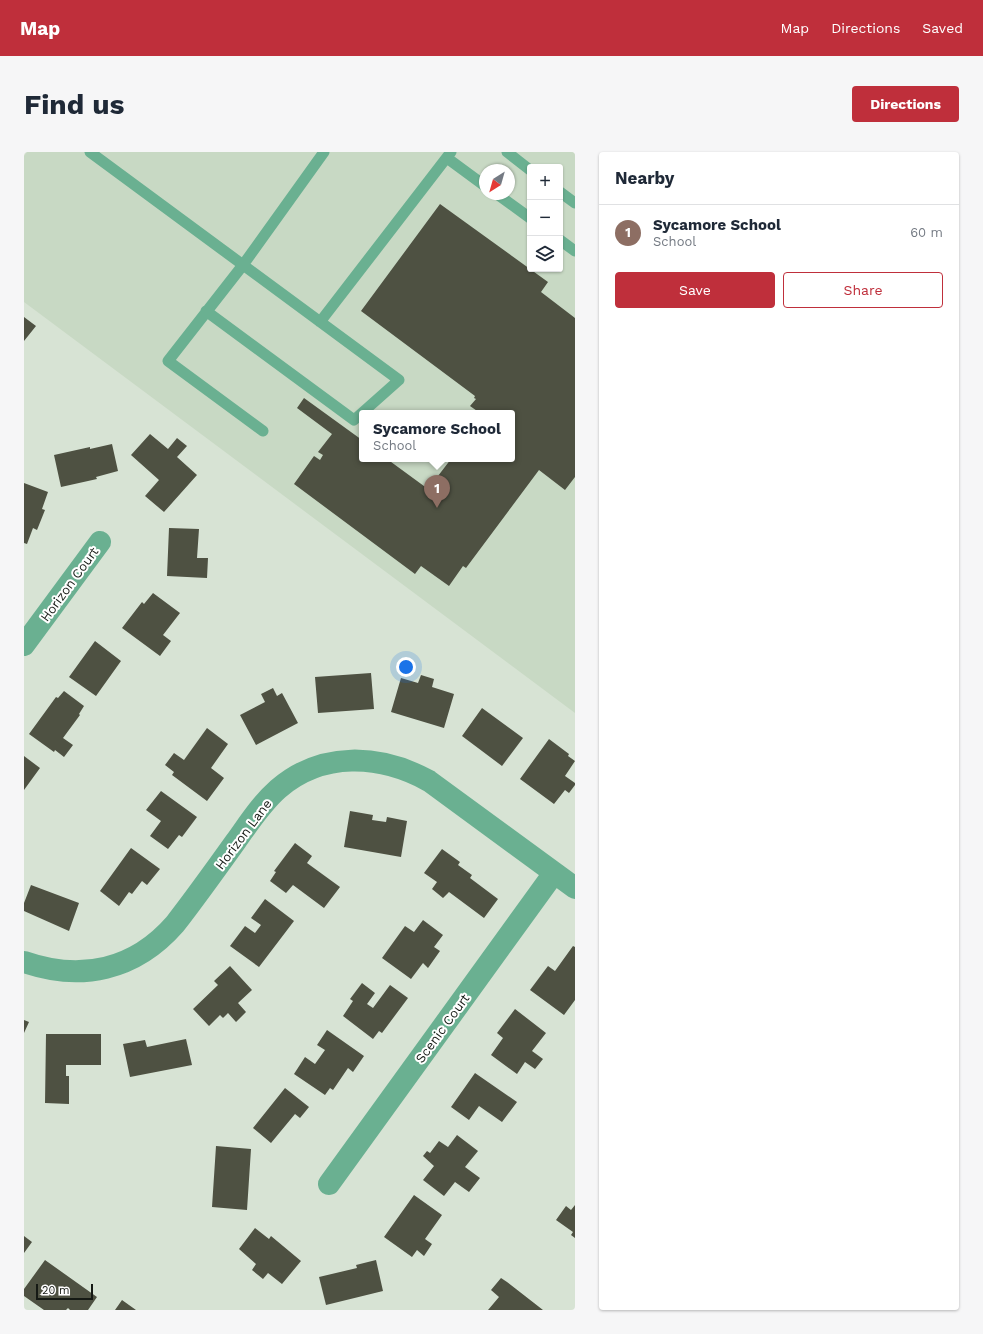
<!DOCTYPE html>
<meta charset="utf-8">
<style>
body{margin:0;font-family:"Work Sans",sans-serif;background:#f6f6f7;color:#1f2937}
.controls{position:absolute;right:12px;top:12px;display:grid;overflow:hidden;border-radius:4px;box-shadow:0 1px 3px #0004}
.controls button{width:36px;height:36px;display:grid;place-items:center;padding:0;border:0;border-bottom:1px solid #e0e1e3;background:#fff;color:#1f2937;font:20px sans-serif}
.compass{position:absolute;left:455px;top:12px;width:36px;height:36px;border-radius:50%;background:#fff;box-shadow:0 1px 3px #0004;rotate:217deg}
.scale{position:absolute;left:12px;bottom:10px;width:57px;box-sizing:border-box;padding-left:4px;border:2px solid #151914;border-top:0;font-size:11px;line-height:14px;white-space:nowrap;color:#151914;-webkit-text-stroke:3px #fff;paint-order:stroke}
.you{position:absolute;left:382px;top:515px;width:14px;height:14px;margin:-10px;border:3px solid #fff;border-radius:50%;background:#1a73e8;box-shadow:0 0 0 6px #1a73e833}
.badge{display:grid;place-items:center;width:26px;height:26px;border-radius:50%;background:#bf2f3b;color:#fff;font-size:13px;font-weight:700}
.pin{position:absolute;translate:-50% -33px;filter:drop-shadow(0 1px 2px #0008)}
.pin::after{content:'';position:absolute;top:21px;width:14px;height:12px;background:inherit;clip-path:polygon(0 0,100% 0,50% 100%)}
.popup{position:absolute;left:335px;top:258px;width:156px;height:52px;box-sizing:border-box;display:grid;place-content:center;border-radius:4px;background:#fff;filter:drop-shadow(0 1px 3px #0005);font-size:13px;white-space:nowrap;color:#747a83}
.popup b{font-size:15px;color:#1f2937}
.popup::after{content:'';position:absolute;left:50%;top:100%;margin-left:-8px;border:8px solid transparent;border-top-color:#fff}
.list{margin:0;padding:0;list-style:none}
h2{display:flex;justify-content:space-between;align-items:center;height:52px;margin:0;padding:0 16px;font-size:17px}
h2 small{font-size:13px;font-weight:400;color:#747a83}
.list li{display:grid;grid-template-columns:26px 1fr auto;gap:12px;align-items:center;box-sizing:border-box;height:56px;padding:0 16px;border-top:1px solid #e0e1e3}
.list b{display:block;font-size:15px;white-space:nowrap}
.list p{margin:0;font-size:13px;white-space:nowrap;color:#747a83}
.list em{font-size:13px;font-style:normal;color:#747a83}
.actions{display:flex;gap:8px;padding:12px 16px}
.actions a{flex:1;padding:9px 0;border:1px solid #bf2f3b;border-radius:4px;text-align:center;font-size:14px;color:#bf2f3b}
.actions .main{background:#bf2f3b;color:#fff}
.icon{flex:none;width:22px;height:22px;fill:none;stroke:currentColor;stroke-width:2;stroke-linecap:round;stroke-linejoin:round}
.map{position:relative;flex:none;width:551px;height:1158px;overflow:hidden;border-radius:4px}
header{display:flex;align-items:center;gap:24px;box-sizing:border-box;height:56px;padding:0 20px;background:#bf2f3b;color:#fff}
header strong{font-size:19px}
nav{display:flex;gap:22px;margin-inline-start:auto;font-size:14px}
.intro{display:flex;align-items:center;justify-content:space-between;box-sizing:border-box;height:96px;padding:0 24px}
h1{margin:0;font-size:28px}
.button{padding:10px 18px;border-radius:4px;background:#bf2f3b;color:#fff;font-size:14px;font-weight:700}
main{display:flex;gap:24px;padding:0 24px}
aside{flex:1;background:#fff;border-radius:4px;box-shadow:0 1px 3px #0004}
.map>svg:first-child{display:block}
.built{fill:#c8d9c4;fill-rule:evenodd}
.building{fill:#4e5142}
.lines{fill:none;stroke-linecap:round;stroke-linejoin:round}
.service{stroke:#6ab091;stroke-width:11}
.minor{stroke:#6ab091;stroke-width:22}
.labels{text-anchor:middle;stroke-width:4;stroke-linejoin:round;paint-order:stroke}
.street-label{font-size:13px;fill:#151914;stroke:#fff}
</style>
<header>
<strong>Map</strong>
<nav><a>Map</a><a>Directions</a><a>Saved</a></nav>
</header>
<div class="intro"><h1>Find us</h1><a class="button">Directions</a></div>
<main>
<div class="map">
<svg width="551" height="1158" viewBox="0 0 551 1158">
<rect width="100%" height="100%" fill="#d7e3d4"/>
<path class="built" d="M3 0H551V561L0 150V4ZM506 15H536V117H506ZM461 18H485V42H461ZM338 261H488V307H338Z"/>
<path class="building" d="M416 52 524 130 517 140 551 166V325L541 338 515 318 442 416 439 414 425 434 397 414 391 422 270 332 290 304 296 308 299 303 294 300 308 282 273 256 280 246 338 288V307H363L404 337 427 307H488V261H456L446 254 452 247 450 246 451 244 337 159Z
M0 165 12 174 0 189Z
M126 282 144 297 153 286 163 294 153 305 173 323 140 360 121 344 135 328 107 303Z
M88 292 94 319 72 325 73 327 37 335 30 303 66 295V297Z
M0 331 24 340 18 357 21 358 13 378 9 376 3 392 0 391Z
M145 376 175 377 173 406H184L183 426 143 424Z
M129 441 156 461 139 483 147 489 136 504 98 476 118 450 120 452Z
M71 489 97 509 72 544 45 525Z
M347 521 350 557 294 561 291 525Z
M397 523 410 527 408 535 430 542 420 576 367 560 377 526 394 531Z
M249 536 253 544 258 541 274 571 232 593 216 563 241 550 237 542Z
M40 539 60 554 55 562 56 563 39 586 49 593 40 605 31 598 30 600 5 582 32 545 34 546Z
M458 556 499 586 478 614 438 584Z
M183 576 204 592 187 616 200 626 183 649 148 623 150 620 141 613 150 601 160 608Z
M525 587 545 602 544 604 551 609 541 624 551 631V633L545 641 541 638 530 652 496 627Z
M0 604 16 616 0 638Z
M137 639 173 665 158 685 155 683 144 697 126 684 137 669 122 658Z
M326 659 349 663 348 668 362 670 363 665 383 669 377 705 320 695Z
M271 691 288 704 283 711 316 735 300 756 269 733 262 741 246 729 252 720 250 719Z
M107 696 136 717 123 733 118 729 108 742 105 740 95 754 76 739Z
M418 697 436 710 434 713 448 723 446 726 474 747 460 766 425 740 419 746 408 737 413 730 400 721Z
M7 733 55 751 45 779 0 759V751Z
M241 747 270 769 235 815 206 794 221 774 231 781 237 773 227 766Z
M399 768 419 783 410 795 416 799 404 816 399 811 387 827 358 806 381 774 390 780Z
M549 794 551 795V848L540 863 506 838 524 814 531 819Z
M206 814 228 838 214 851 222 860 212 870 204 861 199 866 196 863 185 874 169 857 194 833 190 829Z
M338 831 351 841 343 852 349 856 366 833 384 846 358 881 355 879 349 887 319 864 329 849 326 847Z
M491 857 522 881 508 899 519 907 511 917 501 910 493 922 467 903 479 886 473 881Z
M0 868 5 870 0 881Z
M303 878 340 904 329 920 324 916 309 938 306 936 301 943 270 922 281 905 291 912 301 898 293 893Z
M22 882H77V913H42V924H45V952L21 951Z
M162 887 168 913 106 925 99 892 121 888 123 895Z
M451 921 493 950 478 970 455 954 445 968 427 955Z
M261 936 285 955 276 966 271 962 247 991 229 976Z
M433 983 454 999 441 1015 456 1026 445 1040 431 1030 420 1044 399 1028 410 1014 399 1004 403 999 406 1001 415 989 424 995Z
M192 994 227 997 223 1058 188 1055Z
M390 1043 418 1063 401 1087 408 1092 400 1104 393 1098 388 1105 360 1085Z
M551 1053V1086L547 1083 549 1080 532 1068 542 1054 547 1058Z
M231 1076 245 1087 247 1084 277 1109 258 1132 244 1121 239 1127 228 1118 232 1112 215 1097Z
M0 1084 8 1090 0 1101Z
M21 1108 73 1145 64 1158H46L44 1156 42 1158H20L0 1144V1137Z
M352 1108 359 1139 302 1153 295 1125 333 1116 332 1113Z
M477 1126 483 1130 519 1158H464L475 1145 467 1138Z
M98 1148 112 1158H91Z"/>
<g class="lines">
<path class="service" d="M66 0 375 228 330 268 182 159
M483 0 506 18
M423 6 461 34
M536 40 551 51
M473 42 506 66
M536 88 551 99
M296 170 427 0
M239 279 144 209 219 113 300 0"/>
<path class="minor" d="M0 493 76 390
M0 810C57 830 111 818 151 772 172 745 192 717 212 689 225 671 237 652 254 637 298 599 356 602 405 629L551 736
M305 1032 530 721"/>
</g>
<g class="labels">
<g class="street-label">
<text transform="translate(45 432) rotate(-54)" y="5">Horizon Court</text>
<text transform="translate(219 682) rotate(-53)" y="5">Horizon Lane</text>
<text transform="translate(418 876) rotate(-54)" y="5">Scenic Court</text>
</g>
</g>
</svg>
<div class="controls">
<button>+</button>
<button>−</button>
<button><svg class="icon" aria-label="layers" viewBox="0 0 24 24"><path d="M12 4l9 5-9 5-9-5zM3 14l9 5 9-5"/></svg></button>
</div>
<svg class="compass" viewBox="-18 -18 36 36"><path d="M0-13l5 13h-10z" fill="#e53935"/><path d="M0 13l5-13h-10z" fill="#747a83"/></svg>
<div class="scale">20 m</div>
<div class="you"></div>
<div class="pin badge" style="left:413px;top:356px;background:#8d6e63">1</div>
<div class="popup"><b>Sycamore School</b>School</div>
</div>
<aside>
<h2>Nearby<small></small></h2>
<ul class="list">
<li><span class="badge" style="background:#8d6e63">1</span><div><b>Sycamore School</b><p>School</p></div><em>60 m</em></li>
</ul>
<div class="actions"><a class="main">Save</a><a>Share</a></div>
</aside>
</main>
